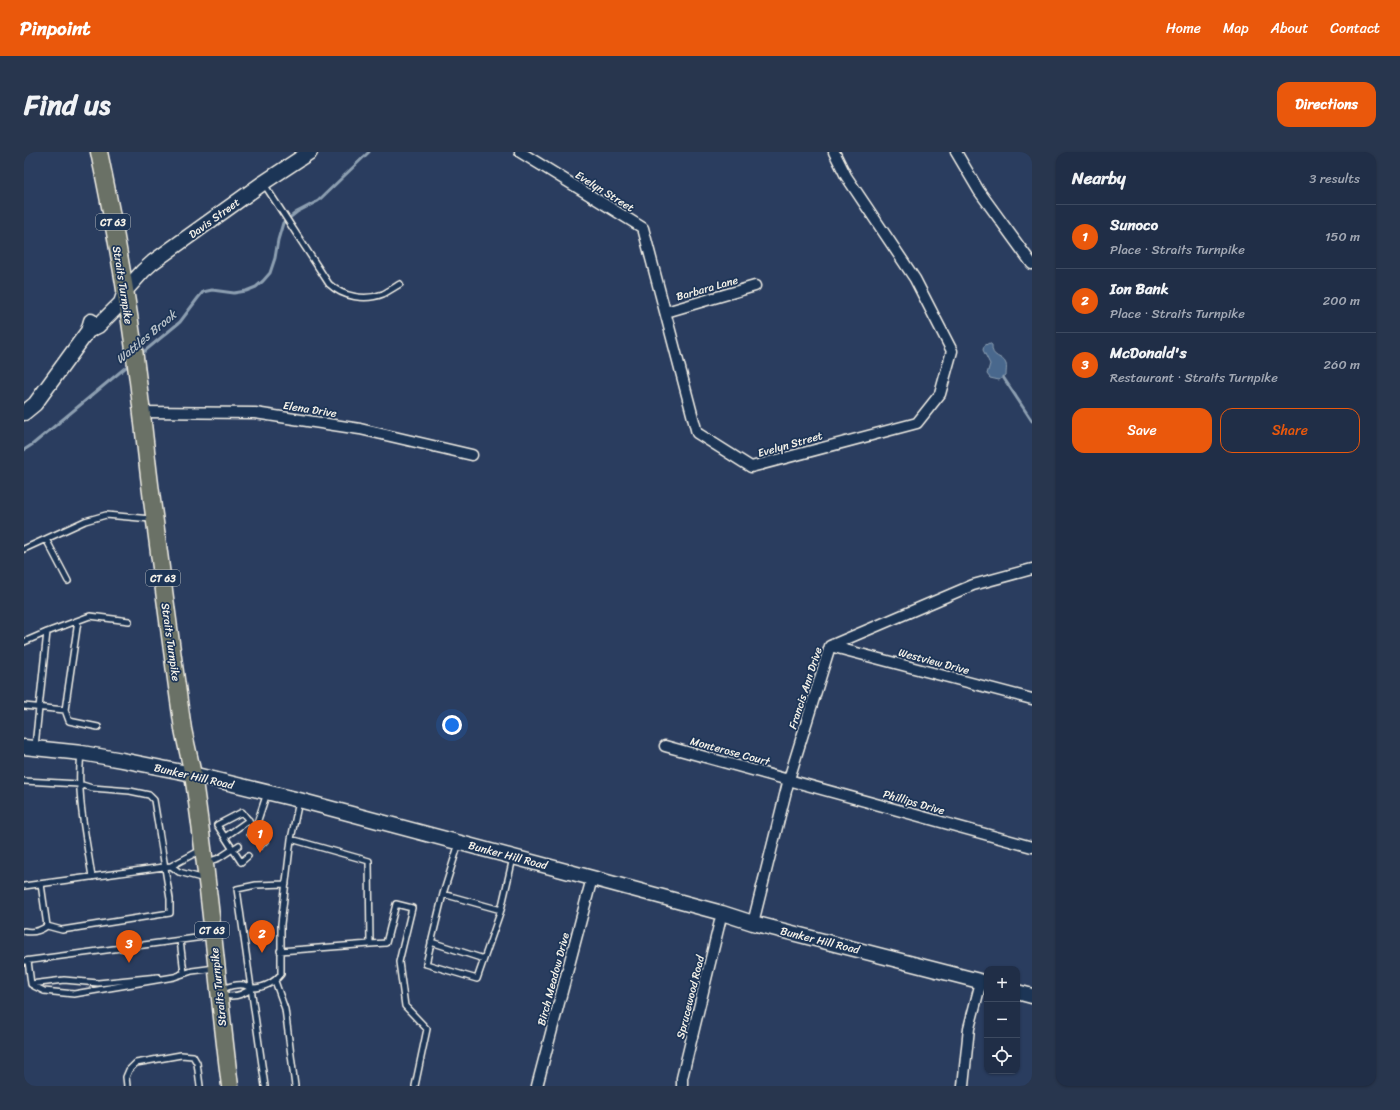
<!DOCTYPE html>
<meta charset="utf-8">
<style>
body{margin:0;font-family:Sriracha,sans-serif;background:#28364e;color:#f1f3f6}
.controls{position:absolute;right:12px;bottom:12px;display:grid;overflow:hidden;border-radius:8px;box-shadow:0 1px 3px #0004}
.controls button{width:36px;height:36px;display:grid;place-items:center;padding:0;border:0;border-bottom:1px solid #3d4a60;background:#202e47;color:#f1f3f6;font:20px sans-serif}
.you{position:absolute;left:428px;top:573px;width:14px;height:14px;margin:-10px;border:3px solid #fff;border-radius:50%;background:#1a73e8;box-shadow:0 0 0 6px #1a73e833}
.badge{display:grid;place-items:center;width:26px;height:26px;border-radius:50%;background:#ea580c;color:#fff;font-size:13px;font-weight:700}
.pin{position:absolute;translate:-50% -33px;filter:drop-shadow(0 1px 2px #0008)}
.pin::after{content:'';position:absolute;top:21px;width:14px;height:12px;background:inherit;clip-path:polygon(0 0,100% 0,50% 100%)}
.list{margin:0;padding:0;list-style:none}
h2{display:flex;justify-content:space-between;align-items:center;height:52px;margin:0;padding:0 16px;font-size:17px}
h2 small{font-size:13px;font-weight:400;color:#a2a8b4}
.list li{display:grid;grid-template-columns:26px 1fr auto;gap:12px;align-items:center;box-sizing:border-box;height:64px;padding:0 16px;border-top:1px solid #3d4a60}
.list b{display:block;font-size:15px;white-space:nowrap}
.list p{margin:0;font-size:13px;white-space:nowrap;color:#a2a8b4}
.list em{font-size:13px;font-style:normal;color:#a2a8b4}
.actions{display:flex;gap:8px;padding:12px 16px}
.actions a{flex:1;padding:9px 0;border:1px solid #ea580c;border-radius:12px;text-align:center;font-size:14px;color:#ea580c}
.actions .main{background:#ea580c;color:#fff}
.icon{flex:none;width:22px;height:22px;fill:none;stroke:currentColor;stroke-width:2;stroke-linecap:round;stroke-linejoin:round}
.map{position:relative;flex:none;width:1008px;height:934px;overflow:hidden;border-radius:12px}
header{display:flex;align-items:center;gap:24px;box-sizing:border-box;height:56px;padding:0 20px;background:#ea580c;color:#fff}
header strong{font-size:19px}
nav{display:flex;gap:22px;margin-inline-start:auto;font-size:14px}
.intro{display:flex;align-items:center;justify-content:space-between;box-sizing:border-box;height:96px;padding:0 24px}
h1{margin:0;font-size:28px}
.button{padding:10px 18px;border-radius:12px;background:#ea580c;color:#fff;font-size:14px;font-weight:700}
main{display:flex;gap:24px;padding:0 24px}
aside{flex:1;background:#202e47;border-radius:12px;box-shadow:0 1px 3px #0004}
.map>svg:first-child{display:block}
.water{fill:#48688d;stroke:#8d9fb1}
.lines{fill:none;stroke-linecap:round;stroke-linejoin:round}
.stream{stroke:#8d9fb1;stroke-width:3}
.lane-casing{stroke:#f4f1e8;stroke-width:8}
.street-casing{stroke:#f4f1e8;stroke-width:13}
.secondary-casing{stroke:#f4f1e8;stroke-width:17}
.primary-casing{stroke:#f4f1e8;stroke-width:19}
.lane{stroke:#1d3557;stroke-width:5}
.street{stroke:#1d3557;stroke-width:10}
.secondary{stroke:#1d3557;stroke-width:14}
.primary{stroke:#6a7166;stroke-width:16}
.labels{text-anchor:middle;stroke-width:3.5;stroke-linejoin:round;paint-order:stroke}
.shield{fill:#1d3557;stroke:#b4b9bc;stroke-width:1}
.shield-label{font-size:10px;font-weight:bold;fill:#f4f1e8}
.street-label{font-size:11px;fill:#f4f1e8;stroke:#1d3557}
.water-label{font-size:12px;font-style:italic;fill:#b8c1c8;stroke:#1d3557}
</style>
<header>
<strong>Pinpoint</strong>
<nav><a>Home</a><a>Map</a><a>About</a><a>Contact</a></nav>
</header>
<div class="intro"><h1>Find us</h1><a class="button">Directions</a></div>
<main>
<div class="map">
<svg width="1008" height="934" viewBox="0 0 1008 934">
<rect width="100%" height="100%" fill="#2a3d5f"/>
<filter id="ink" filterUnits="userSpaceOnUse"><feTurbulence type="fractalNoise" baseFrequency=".025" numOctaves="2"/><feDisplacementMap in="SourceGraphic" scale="8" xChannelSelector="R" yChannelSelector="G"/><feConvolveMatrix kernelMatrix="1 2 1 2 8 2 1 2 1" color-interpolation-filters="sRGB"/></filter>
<g filter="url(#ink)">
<path class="water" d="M965 191 968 193C967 207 979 203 982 212 983 215 982 219 982 223L975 228 966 226 963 222 966 212 959 198 960 194Z"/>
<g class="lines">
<path class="stream" d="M116 203 156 170 174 146 179 140 188 138 210 141 222 139 232 135 239 129 246 121 251 106 254 88 259 71 273 60 294 49 345 0
M979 225 1008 269
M0 298 9 292 107 211"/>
<defs>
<path id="lane" d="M240 32 305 132C319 145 341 149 359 142 365 139 371 135 376 132
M22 387 44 429
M0 397 61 369 82 363 127 367
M0 490 23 480
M0 554 41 558 54 469
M41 558 45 569 74 575
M11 594 23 480 66 464 105 469
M57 602C52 643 62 684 68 725
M0 629 55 632 68 636 106 639 125 643 130 648 146 747V761L38 778 23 774 17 732
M226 682 231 677 243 641
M201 685 225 668
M435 691 419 742 402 812 453 827 477 758 489 706
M177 698 147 714 155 720 181 727
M224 704 217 710 193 673 218 660 241 689 236 694
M183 710 195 706 215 693
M0 734 147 714
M419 742 477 758
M0 779C8 781 16 779 23 774
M156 788 160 821 157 822
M407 790 460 807
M346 792 362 791 372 752 388 756 375 810 381 854 403 877 391 934
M256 799 346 792 345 709 267 687
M0 809 187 784
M4 809 7 832 12 835 20 839 50 842 150 825 168 819 191 816
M251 829 261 857 271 934
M7 832 40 828 74 831 134 825
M198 838C203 834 214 832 220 833 223 834 226 836 229 836 240 836 251 830 257 822V772L267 687 275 649
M197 842C208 846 219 843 228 836
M103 934 102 925 105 918 112 911 157 903 169 904 173 911 176 934
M241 934 213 737 232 733 262 732"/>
<path id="street" d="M496 0 619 76 673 281 727 315 893 271 916 242 928 199 891 127 822 24 810 0
M932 0 955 39 1008 112
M642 160 731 134
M117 260 231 261 336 277 448 303
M806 494 1008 547
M641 594 1008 695
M729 771 765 627 806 494 949 433 1008 417
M513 934 568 726
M658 934V926L698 761
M939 934 945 876 957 830"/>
<path id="secondary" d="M64 179 74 174 97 151 101 139 119 119 129 110 239 31 286 0
M0 261 11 252 64 179 67 169
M0 595 58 601 98 608 168 622 275 648 568 726 698 761 729 771 963 831
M993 840 1008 844"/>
<path id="primary" d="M75 0C91 76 105 152 114 229 120 276 124 323 131 370 140 439 149 508 159 577 162 592 166 608 169 623 185 726 193 831 206 934"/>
</defs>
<use href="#lane" class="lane-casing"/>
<use href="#street" class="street-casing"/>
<use href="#secondary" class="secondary-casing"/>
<use href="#primary" class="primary-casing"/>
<use href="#lane" class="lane"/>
<use href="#street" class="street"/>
<use href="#secondary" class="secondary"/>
<use href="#primary" class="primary"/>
</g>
</g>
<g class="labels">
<g class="shield">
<rect x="72" y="62" width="34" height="16" rx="3"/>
<rect x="122" y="418" width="34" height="16" rx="3"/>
<rect x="171" y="770" width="34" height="16" rx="3"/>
</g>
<g class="shield-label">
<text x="89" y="74">CT 63</text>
<text x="139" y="430">CT 63</text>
<text x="188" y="782">CT 63</text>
</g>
<g class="street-label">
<text transform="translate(581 39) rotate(32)" y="4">Evelyn Street</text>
<text transform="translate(190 66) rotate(-36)" y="4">Davis Street</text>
<text transform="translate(99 133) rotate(81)" y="4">Straits Turnpike</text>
<text transform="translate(683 136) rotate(-16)" y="4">Barbara Lane</text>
<text transform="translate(286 257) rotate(9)" y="4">Elena Drive</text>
<text transform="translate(766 292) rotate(-16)" y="4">Evelyn Street</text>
<text transform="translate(147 490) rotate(82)" y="4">Straits Turnpike</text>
<text transform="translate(910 509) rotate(15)" y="4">Westview Drive</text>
<text transform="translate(781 536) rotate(-72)" y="4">Francis Ann Drive</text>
<text transform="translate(706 599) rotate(15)" y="4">Monterose Court</text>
<text transform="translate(170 624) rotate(13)" y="4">Bunker Hill Road</text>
<text transform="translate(890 650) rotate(16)" y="4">Phillips Drive</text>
<text transform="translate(484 703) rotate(15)" y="4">Bunker Hill Road</text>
<text transform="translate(796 788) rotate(14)" y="4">Bunker Hill Road</text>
<text transform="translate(529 827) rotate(-75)" y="4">Birch Meadow Drive</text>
<text transform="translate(194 835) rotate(-96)" y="4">Straits Turnpike</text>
<text transform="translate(666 845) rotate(-76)" y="4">Sprucewood Road</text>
</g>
<g class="water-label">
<text transform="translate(122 185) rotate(-40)" y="4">Wattles Brook</text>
</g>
</g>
</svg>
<div class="controls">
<button>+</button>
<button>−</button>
<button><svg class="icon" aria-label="locate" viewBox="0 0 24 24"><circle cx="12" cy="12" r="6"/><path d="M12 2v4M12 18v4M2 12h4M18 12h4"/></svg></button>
</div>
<div class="you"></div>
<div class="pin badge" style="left:236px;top:701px">1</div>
<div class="pin badge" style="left:238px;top:801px">2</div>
<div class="pin badge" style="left:105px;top:811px">3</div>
</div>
<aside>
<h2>Nearby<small>3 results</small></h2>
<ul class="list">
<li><span class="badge">1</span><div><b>Sunoco</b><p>Place · Straits Turnpike</p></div><em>150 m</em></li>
<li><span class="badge">2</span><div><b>Ion Bank</b><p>Place · Straits Turnpike</p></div><em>200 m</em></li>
<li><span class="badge">3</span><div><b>McDonald's</b><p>Restaurant · Straits Turnpike</p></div><em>260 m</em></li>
</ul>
<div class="actions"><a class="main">Save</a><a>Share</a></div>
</aside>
</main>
